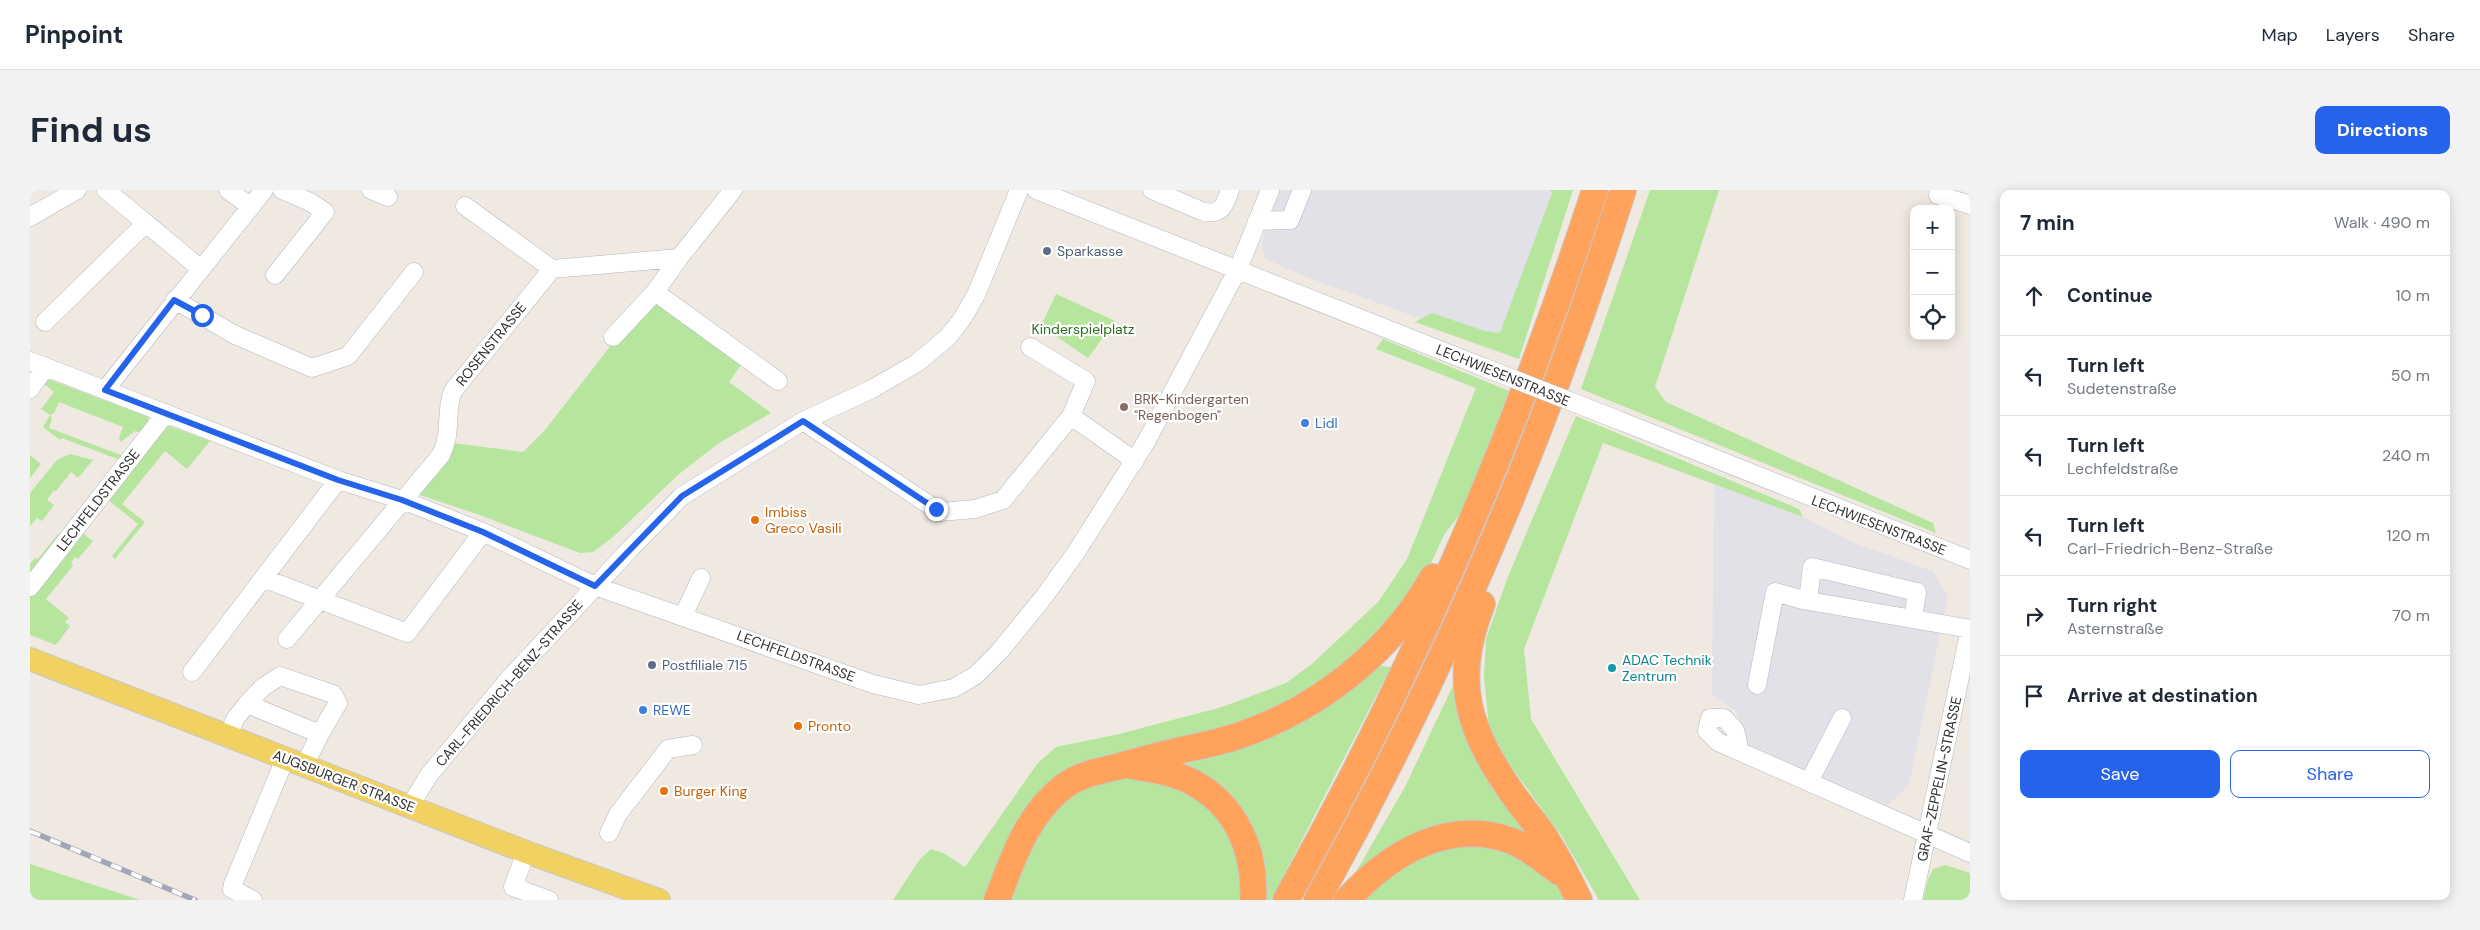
<!DOCTYPE html>
<meta charset="utf-8">
<style>
body{margin:0;font-family:"DM Sans",sans-serif;background:#f2f2f3;color:#1f2937}
.controls{position:absolute;right:15px;top:15px;display:grid;overflow:hidden;border-radius:10px;box-shadow:0 2px 12px #0003}
.controls button{width:45px;height:45px;display:grid;place-items:center;padding:0;border:0;border-bottom:1px solid #e0e1e3;background:#fff;color:#1f2937;font:25px sans-serif}
.stop{position:absolute;width:15px;height:15px;margin:-11px;border:4px solid #2563eb;border-radius:50%;background:#fff}
.stop.end{background:#2563eb;border-color:#fff;box-shadow:0 1px 5px #0008}
.list{margin:0;padding:0;list-style:none}
h2{display:flex;justify-content:space-between;align-items:center;height:65px;margin:0;padding:0 20px;font-size:21px}
h2 small{font-size:16px;font-weight:400;color:#747a83}
.list li{display:grid;grid-template-columns:32px 1fr auto;gap:15px;align-items:center;box-sizing:border-box;height:80px;padding:0 20px;border-top:1px solid #e0e1e3}
.list b{display:block;font-size:19px;white-space:nowrap}
.list p{margin:0;font-size:16px;white-space:nowrap;color:#747a83}
.list em{font-size:16px;font-style:normal;color:#747a83}
.actions{display:flex;gap:10px;padding:15px 20px}
.actions a{flex:1;padding:11px 0;border:1px solid #2563eb;border-radius:10px;text-align:center;font-size:18px;color:#2563eb}
.actions .main{background:#2563eb;color:#fff}
.icon{flex:none;width:28px;height:28px;fill:none;stroke:currentColor;stroke-width:2;stroke-linecap:round;stroke-linejoin:round}
.map{position:relative;flex:none;width:1940px;height:710px;overflow:hidden;border-radius:10px}
header{display:flex;align-items:center;gap:30px;box-sizing:border-box;height:70px;padding:0 25px;background:#fff;border-bottom:1px solid #e0e1e3}
header strong{font-size:24px}
nav{display:flex;gap:28px;margin-inline-start:auto;font-size:18px}
.intro{display:flex;align-items:center;justify-content:space-between;box-sizing:border-box;height:120px;padding:0 30px}
h1{margin:0;font-size:35px}
.button{padding:12px 22px;border-radius:10px;background:#2563eb;color:#fff;font-size:18px;font-weight:700}
main{display:flex;gap:30px;padding:0 30px}
aside{flex:1;background:#fff;border-radius:10px;box-shadow:0 2px 12px #0003}
.map>svg:first-child{display:block}
.industrial{fill:#e3e1e8}
.green{fill:#b6e59e}
.lines{fill:none;stroke-linecap:round;stroke-linejoin:round}
.minor-casing{stroke:#b4b7c1;stroke-width:19}
.major-casing{stroke:#c9c9c9;stroke-width:24}
.highway-casing{stroke:#c9c9c9;stroke-width:28}
.minor{stroke:#fff;stroke-width:18}
.major{stroke:#f2d163;stroke-width:22}
.highway{stroke:#ffa35c;stroke-width:26}
.rail-casing{stroke:#a3a6b8;stroke-width:5.5}
.rail{stroke:#fff;stroke-width:4;stroke-dasharray:11;stroke-linecap:butt}
.minor-bridge-casing{stroke:#b4b7c1;stroke-width:19;stroke-linecap:butt}
.minor-bridge{stroke:#fff;stroke-width:18}
.route{stroke:#2563eb;stroke-width:6}
.service-dot{fill:#5c6f8a;stroke:#fff;stroke-width:2}
.education-dot{fill:#8d6e63;stroke:#fff;stroke-width:2}
.shop-dot{fill:#3f7fe0;stroke:#fff;stroke-width:2}
.food-dot{fill:#e8710a;stroke:#fff;stroke-width:2}
.culture-dot{fill:#0f9aa8;stroke:#fff;stroke-width:2}
.labels{text-anchor:middle;stroke-width:4.5;stroke-linejoin:round;paint-order:stroke}
.service-label{font-size:14px;fill:#4e5e75;stroke:#fff;text-anchor:start}
.park-label{font-size:14px;fill:#2c6e1b;stroke:#fff}
.street-label{font-size:14px;fill:#2e2e2e;stroke:#fff}
.education-label{font-size:14px;fill:#785e54;stroke:#fff;text-anchor:start}
.shop-label{font-size:14px;fill:#366cbe;stroke:#fff;text-anchor:start}
.food-label{font-size:14px;fill:#c56008;stroke:#fff;text-anchor:start}
.culture-label{font-size:14px;fill:#0d838f;stroke:#fff;text-anchor:start}
</style>
<header>
<strong>Pinpoint</strong>
<nav><a>Map</a><a>Layers</a><a>Share</a></nav>
</header>
<div class="intro"><h1>Find us</h1><a class="button">Directions</a></div>
<main>
<div class="map">
<svg width="1940" height="710" viewBox="0 0 1940 710">
<rect width="100%" height="100%" fill="#efe9e1"/>
<path class="industrial" d="M1250 0H1520L1522 3 1466 156 1271 85 1234 68 1232 53 1237 33Z
M1684 294 1773 327 1829 355 1903 381 1918 406 1879 595 1858 615 1719 557 1706 521 1682 505Z"/>
<path class="green" d="M1520 0H1543L1489 169 1385 132 1402 123 1455 141 1470 143 1522 3Z
M1620 0H1689L1625 197 1636 212 1903 333 1906 343 1551 199Z
M1026 104 1085 131 1058 168 1011 136Z
M624 108 714 171 699 192 741 223 689 253 649 284 583 347 563 362 550 363 450 325 387 304 422 253 493 262 515 240 586 149Z
M1353 149 1479 201 1434 319 1414 345 1390 397 1334 465 1223 535 1081 570 975 657 953 710H863L890 669 901 659 913 663 935 677 1007 574 1026 557 1089 544 1192 517 1256 493 1282 474 1349 411 1377 369 1446 198 1346 159Z
M18 189 118 227 119 231 114 244 105 241 91 252 89 248 93 237 29 212 24 223 20 225 22 229 19 238 96 267 90 270 32 248 30 250 13 237 20 225 11 219 24 202 13 193Z
M1546 226 1769 319 1773 327 1573 253 1494 459 1501 529 1610 710H1569L1531 645 1477 571 1459 536 1454 488 1456 449 1477 389Z
M139 236 180 251 157 279 135 261 92 314 115 332 85 369 82 366 108 334 76 308 134 237Z
M40 264 63 270 48 288 41 282 26 301 24 300 17 310 24 315 12 331 7 328 0 336V303L27 270Z
M0 265 11 274 0 288Z
M50 341 63 351 48 369 45 367 41 373 43 376 16 409 39 428 35 432 40 436 26 455 0 445V404Z
M28 344 33 348 0 389V374L5 368 8 369Z
M1344 475 1361 477 1241 710H1233L1229 656 1143 575Z
M1428 485 1506 650 1467 636 1316 699 1375 597Z
M1105 584 1174 608 1203 642 1218 710H980L1002 654 1016 631 1044 602 1080 590Z
M1464 653 1526 693 1536 710H1330L1399 659Z
M0 674 110 710H0Z
M1915 675 1940 683V710H1893L1898 689 1903 679Z"/>
<g class="lines">
<defs>
<path id="minor" d="M76 0 171 79
M198 0 221 17
M341 0 358 7
M1006 0 1453 177
M1122 0 1174 22C1192 25 1195 15 1200 0
M1908 5 1940 15
M435 16 522 79
M0 27 47 0
M1227 31 1260 30 1272 0
M649 68 625 102 748 191
M245 85 295 22 280 12 252 0
M145 110 205 145 282 178 318 166 384 82
M15 132 115 34
M583 147 625 102
M1000 157 1056 191 1041 226
M0 171 308 290 372 310 453 342 565 396 843 494 889 505 924 498 946 485 969 462 1013 408 1045 364 1116 252 1208 79 1240 0
M0 199 16 177
M75 200 234 0
M1588 230 1940 370
M773 231 910 322 945 319 973 310 1041 226 1105 271
M238 390 377 443 453 342
M0 397 136 223
M1778 411 1782 377 1887 402 1883 429
M653 426 671 388
M257 449 411 265C423 240 414 224 423 201L522 79 649 68 703 0
M162 482 308 290
M1727 495 1745 402 1773 410 1940 439
M217 514 233 497 250 486 303 504 308 513 290 544
M198 547 205 529 217 514 290 544 274 576
M1710 562 1705 540 1694 528H1680L1677 541 1688 552 1940 663
M1779 592 1812 528
M380 616 399 585 478 490 601 358 652 306 773 231 842 199 887 173 918 147 932 129 946 105 989 0
M579 643 588 624 638 559 663 555
M496 662 483 697 519 710
M223 710 202 699 203 694 255 569
M1883 710 1940 439"/>
<path id="major" d="M0 469 496 662 629 710"/>
<path id="highway" d="M1452 414C1421 492 1438 540 1484 606 1494 620 1505 632 1514 646 1527 666 1539 689 1549 710
M1097 575C1118 579 1141 581 1160 591 1206 614 1226 661 1223 710
M967 710C983 668 997 625 1033 597 1052 582 1075 581 1097 574 1121 567 1145 561 1170 556 1267 536 1354 473 1403 387
M1256 710C1383 484 1485 246 1565 0
M1287 710C1413 485 1515 246 1593 0
M1317 710C1359 664 1418 627 1482 651 1499 658 1514 671 1529 682"/>
</defs>
<use href="#minor" class="minor-casing"/>
<use href="#major" class="major-casing"/>
<use href="#highway" class="highway-casing"/>
<use href="#minor" class="minor"/>
<use href="#major" class="major"/>
<use href="#highway" class="highway"/>
<defs>
<path id="rail" d="M0 641 165 710"/>
</defs>
<use href="#rail" class="rail-casing"/>
<use href="#rail" class="rail"/>
<defs>
<path id="minor-bridge" d="M1453 177 1588 230"/>
</defs>
<use href="#minor-bridge" class="minor-bridge-casing"/>
<use href="#minor-bridge" class="minor-bridge"/>
</g>
<g class="lines">
<path class="route" d="M172 125 144 110 75 200 308 290 372 310 453 342 565 396 652 306 773 231 906 319"/>
</g>
<g class="service-dot">
<circle cx="1017" cy="61" r="5"/>
<circle cx="622" cy="475" r="5"/>
</g>
<circle class="education-dot" cx="1094" cy="217" r="5"/>
<g class="shop-dot">
<circle cx="1275" cy="233" r="5"/>
<circle cx="613" cy="520" r="5"/>
</g>
<g class="food-dot">
<circle cx="725" cy="330" r="5"/>
<circle cx="768" cy="536" r="5"/>
<circle cx="634" cy="601" r="5"/>
</g>
<circle class="culture-dot" cx="1582" cy="478" r="5"/>
<g class="labels">
<g class="service-label">
<text x="1027" y="66">Sparkasse</text>
<text x="632" y="480">Postfiliale 715</text>
</g>
<g class="park-label">
<text x="1053" y="144">Kinderspielplatz</text>
</g>
<g class="street-label">
<text transform="translate(461 154) rotate(-51)" y="5">ROSENSTRASSE</text>
<text transform="translate(1473 185) rotate(22)" y="5">LECHWIESENSTRASSE</text>
<text transform="translate(68 310) rotate(-52)" y="5">LECHFELDSTRASSE</text>
<text transform="translate(1849 335) rotate(21)" y="5">LECHWIESENSTRASSE</text>
<text transform="translate(766 466) rotate(20)" y="5">LECHFELDSTRASSE</text>
<text transform="translate(479 493) rotate(-49)" y="5">CARL-FRIEDRICH-BENZ-STRASSE</text>
<text transform="translate(1909 589) rotate(-78)" y="5">GRAF-ZEPPELIN-STRASSE</text>
<text transform="translate(314 591) rotate(21)" y="5">AUGSBURGER STRASSE</text>
</g>
<g class="education-label">
<text x="1104" y="214">BRK-Kindergarten<tspan x="1104" dy="16">"Regenbogen"</tspan></text>
</g>
<g class="shop-label">
<text x="1285" y="238">Lidl</text>
<text x="623" y="525">REWE</text>
</g>
<g class="food-label">
<text x="735" y="327">Imbiss<tspan x="735" dy="16">Greco Vasili</tspan></text>
<text x="778" y="541">Pronto</text>
<text x="644" y="606">Burger King</text>
</g>
<g class="culture-label">
<text x="1592" y="475">ADAC Technik<tspan x="1592" dy="16">Zentrum</tspan></text>
</g>
</g>
</svg>
<div class="controls">
<button>+</button>
<button>−</button>
<button><svg class="icon" aria-label="locate" viewBox="0 0 24 24"><circle cx="12" cy="12" r="6"/><path d="M12 2v4M12 18v4M2 12h4M18 12h4"/></svg></button>
</div>
<div class="stop" style="left:172px;top:125px"></div>
<div class="stop end" style="left:906px;top:319px"></div>
</div>
<aside>
<h2>7 min<small>Walk · 490 m</small></h2>
<ul class="list">
<li><svg class="icon" aria-label="ahead" viewBox="0 0 24 24"><path d="M12 20V5M6 11l6-6 6 6"/></svg><div><b>Continue</b></div><em>10 m</em></li>
<li><svg class="icon" aria-label="left" viewBox="0 0 24 24"><path d="M17 20v-9H6M10 6l-5 5 5 5"/></svg><div><b>Turn left</b><p>Sudetenstraße</p></div><em>50 m</em></li>
<li><svg class="icon" aria-label="left" viewBox="0 0 24 24"><path d="M17 20v-9H6M10 6l-5 5 5 5"/></svg><div><b>Turn left</b><p>Lechfeldstraße</p></div><em>240 m</em></li>
<li><svg class="icon" aria-label="left" viewBox="0 0 24 24"><path d="M17 20v-9H6M10 6l-5 5 5 5"/></svg><div><b>Turn left</b><p>Carl-Friedrich-Benz-Straße</p></div><em>120 m</em></li>
<li><svg class="icon" aria-label="right" viewBox="0 0 24 24"><path d="M7 20v-9h11M14 6l5 5-5 5"/></svg><div><b>Turn right</b><p>Asternstraße</p></div><em>70 m</em></li>
<li><svg class="icon" aria-label="arrive" viewBox="0 0 24 24"><path d="M6 21V4h12l-3 4 3 4H6"/></svg><div><b>Arrive at destination</b></div></li>
</ul>
<div class="actions"><a class="main">Save</a><a>Share</a></div>
</aside>
</main>
